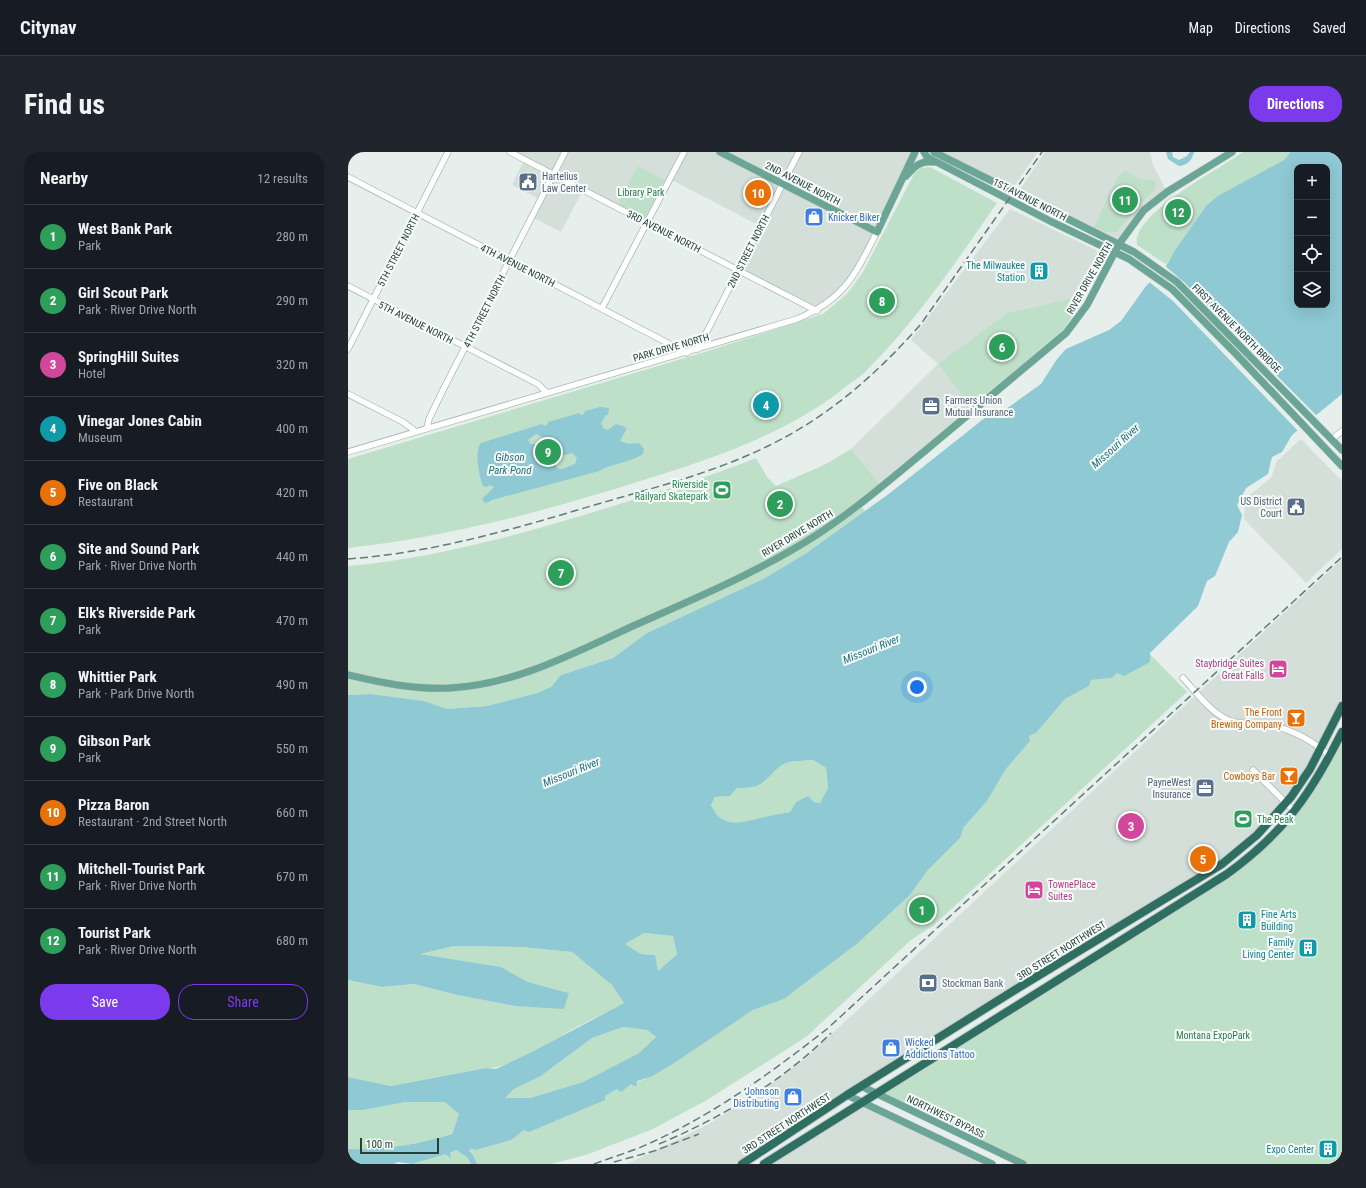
<!DOCTYPE html>
<meta charset="utf-8">
<style>
body{margin:0;font-family:"Roboto Condensed",sans-serif;background:#20242c;color:#f1f3f6}
.controls{position:absolute;right:12px;top:12px;display:grid;overflow:hidden;border-radius:8px;box-shadow:0 4px 16px #0002}
.controls button{width:36px;height:36px;display:grid;place-items:center;padding:0;border:0;border-bottom:1px solid #363941;background:#171b24;color:#f1f3f6;font:20px sans-serif}
.scale{position:absolute;left:12px;bottom:10px;width:79px;box-sizing:border-box;padding-left:4px;border:2px solid #24423a;border-top:0;font-size:11px;line-height:14px;white-space:nowrap;color:#24423a;-webkit-text-stroke:3px #f7fbf9;paint-order:stroke}
.you{position:absolute;left:569px;top:535px;width:14px;height:14px;margin:-10px;border:3px solid #fff;border-radius:50%;background:#1a73e8;box-shadow:0 0 0 6px #1a73e833}
.badge{display:grid;place-items:center;width:26px;height:26px;border-radius:50%;background:#7c3aed;color:#fff;font-size:13px;font-weight:700}
.pin{position:absolute;translate:-50% -50%;border:2px solid #fff;box-shadow:0 1px 4px #0006}
.list{margin:0;padding:0;list-style:none}
h2{display:flex;justify-content:space-between;align-items:center;height:52px;margin:0;padding:0 16px;font-size:17px}
h2 small{font-size:13px;font-weight:400;color:#9ea1a6}
.list li{display:grid;grid-template-columns:26px 1fr auto;gap:12px;align-items:center;box-sizing:border-box;height:64px;padding:0 16px;border-top:1px solid #363941}
.list b{display:block;font-size:15px;white-space:nowrap}
.list p{margin:0;font-size:13px;white-space:nowrap;color:#9ea1a6}
.list em{font-size:13px;font-style:normal;color:#9ea1a6}
.actions{display:flex;gap:8px;padding:12px 16px}
.actions a{flex:1;padding:9px 0;border:1px solid #7c3aed;border-radius:16px;text-align:center;font-size:14px;color:#7c3aed}
.actions .main{background:#7c3aed;color:#fff}
.icon{flex:none;width:22px;height:22px;fill:none;stroke:currentColor;stroke-width:2;stroke-linecap:round;stroke-linejoin:round}
.map{position:relative;flex:none;width:994px;height:1012px;overflow:hidden;border-radius:16px}
header{display:flex;align-items:center;gap:24px;box-sizing:border-box;height:56px;padding:0 20px;background:#171b24;border-bottom:1px solid #363941}
header strong{font-size:19px}
nav{display:flex;gap:22px;margin-inline-start:auto;font-size:14px}
.intro{display:flex;align-items:center;justify-content:space-between;box-sizing:border-box;height:96px;padding:0 24px}
h1{margin:0;font-size:28px}
.button{padding:10px 18px;border-radius:16px;background:#7c3aed;color:#fff;font-size:14px;font-weight:700}
main{display:flex;gap:24px;padding:0 24px}
aside{flex:1;background:#171b24;border-radius:16px;box-shadow:0 4px 16px #0002}
.map>svg:first-child{display:block}
.built{fill:#d4dfda}
.green{fill:#bfe0c8}
.water{fill:#8ec9d4;fill-rule:evenodd}
.pier{fill:#e6efeb}
.lines{fill:none;stroke-linecap:round;stroke-linejoin:round}
.minor-casing{stroke:#a8b8b2;stroke-width:7}
.major-casing{stroke:#c2cac8;stroke-width:8}
.highway-casing{stroke:#c2cac8;stroke-width:10}
.minor{stroke:#fff;stroke-width:5.5}
.major{stroke:#6aa596;stroke-width:7}
.highway{stroke:#2f6f62;stroke-width:8}
.rail{stroke:#5f7d75;stroke-width:1.5;stroke-dasharray:8 4;stroke-linecap:butt}
.labels{text-anchor:middle;stroke-width:4;stroke-linejoin:round;paint-order:stroke}
.service-label{font-size:10px;fill:#4e5e75;stroke:#f7fbf9;text-anchor:start}
.street-label{font-size:10px;fill:#24423a;stroke:#f7fbf9}
.park-label{font-size:10px;fill:#2d7a4b;stroke:#f7fbf9}
.shop-label{font-size:10px;fill:#366cbe;stroke:#f7fbf9;text-anchor:start}
.culture-label{font-size:10px;fill:#0d838f;stroke:#f7fbf9;text-anchor:end}
.leisure-label{font-size:10px;fill:#27864d;stroke:#f7fbf9;text-anchor:end}
.hotel-label{font-size:10px;fill:#b23c85;stroke:#f7fbf9;text-anchor:end}
.food-label{font-size:10px;fill:#c56008;stroke:#f7fbf9;text-anchor:end}
.water-label{font-size:11px;font-style:italic;fill:#1c6f80;stroke:#f7fbf9}
</style>
<header>
<strong>Citynav</strong>
<nav><a>Map</a><a>Directions</a><a>Saved</a></nav>
</header>
<div class="intro"><h1>Find us</h1><a class="button">Directions</a></div>
<main>
<aside>
<h2>Nearby<small>12 results</small></h2>
<ul class="list">
<li><span class="badge" style="background:#2e9e5b">1</span><div><b>West Bank Park</b><p>Park</p></div><em>280 m</em></li>
<li><span class="badge" style="background:#2e9e5b">2</span><div><b>Girl Scout Park</b><p>Park · River Drive North</p></div><em>290 m</em></li>
<li><span class="badge" style="background:#d1479c">3</span><div><b>SpringHill Suites</b><p>Hotel</p></div><em>320 m</em></li>
<li><span class="badge" style="background:#0f9aa8">4</span><div><b>Vinegar Jones Cabin</b><p>Museum</p></div><em>400 m</em></li>
<li><span class="badge" style="background:#e8710a">5</span><div><b>Five on Black</b><p>Restaurant</p></div><em>420 m</em></li>
<li><span class="badge" style="background:#2e9e5b">6</span><div><b>Site and Sound Park</b><p>Park · River Drive North</p></div><em>440 m</em></li>
<li><span class="badge" style="background:#2e9e5b">7</span><div><b>Elk's Riverside Park</b><p>Park</p></div><em>470 m</em></li>
<li><span class="badge" style="background:#2e9e5b">8</span><div><b>Whittier Park</b><p>Park · Park Drive North</p></div><em>490 m</em></li>
<li><span class="badge" style="background:#2e9e5b">9</span><div><b>Gibson Park</b><p>Park</p></div><em>550 m</em></li>
<li><span class="badge" style="background:#e8710a">10</span><div><b>Pizza Baron</b><p>Restaurant · 2nd Street North</p></div><em>660 m</em></li>
<li><span class="badge" style="background:#2e9e5b">11</span><div><b>Mitchell-Tourist Park</b><p>Park · River Drive North</p></div><em>670 m</em></li>
<li><span class="badge" style="background:#2e9e5b">12</span><div><b>Tourist Park</b><p>Park · River Drive North</p></div><em>680 m</em></li>
</ul>
<div class="actions"><a class="main">Save</a><a>Share</a></div>
</aside>
<div class="map">
<svg width="994" height="1012" viewBox="0 0 994 1012">
<rect width="100%" height="100%" fill="#e6efeb"/>
<path class="built" d="M162 0H567L507 123 469 159 390 117 412 74 322 27 300 70 235 38 213 80 184 65 193 48 164 33 176 8Z
M586 0H690L663 39Z
M697 0H802L805 13 819 40 808 48 771 92 669 42Z
M662 57 748 98 754 106 753 114 738 143 659 161 590 212 624 256 532 332 503 297 590 212 563 188Z
M953 287 994 329V397L958 431 896 367 898 346 923 326 929 309Z
M994 407V555L938 651 874 712 393 1012H279L359 973 418 936 459 905Z
M514 951 644 1012H416Z"/>
<path class="green" d="M895 0H942L936 8 858 54 827 98 819 113 789 93C783 62 872 17 895 0Z
M290 14 316 28 297 66 270 52Z
M582 15 649 51C609 109 566 172 516 221 508 228 499 233 491 240 432 285 359 308 289 330 194 360 99 385 0 396V307L360 199 475 162 499 142 515 120 566 22 573 16Z
M777 19 792 27 805 28 808 31 807 38 790 54 769 80H757L746 75 770 24Z
M738 143 715 178 624 256 590 212 659 161Z
M503 297 532 332 509 349 517 359 457 402 415 427 299 481 265 506 213 523 203 535 189 541 139 554 99 557 76 549 23 542 0 543V414C89 406 174 382 259 356 309 340 359 326 408 306L419 325 428 334 476 313Z
M801 501 839 540 586 773 563 788 458 885 359 948 305 977 238 1003 203 1012H129L125 1003 121 999 123 995 163 988 176 977 257 944 269 937 303 925 405 858 436 847 510 791 562 743 580 718 612 686 616 675 639 649 658 617 682 589 681 584 688 581 717 547 741 534 743 528 764 526 769 521Z
M994 580V1012H675L529 942 879 722 947 660Z
M465 608 478 616 480 636 473 651 466 650 460 644 448 650 442 660C431 662 419 664 408 667 388 672 373 675 363 653L367 645 382 644 389 636C396 636 407 636 414 631 421 626 426 617 434 613 443 608 455 609 465 608Z
M296 781 325 784 329 802 310 819 306 803 293 802 276 792Z
M106 794 173 795 224 800 264 833 276 851C260 860 243 867 227 876 205 888 162 918 138 916L43 934 0 925V828L34 835 66 832 109 843 167 854 221 841 180 830 153 815 70 802Z
M275 875 299 878 308 885 291 901 235 930 182 946H157L166 937 193 924 244 886Z
M58 950H97L111 962 104 982C68 993 37 998 0 997V958H15Z
M108 998 119 1005 123 1012H64L99 1001 103 1007 102 1001Z"/>
<path class="water" d="M818 0H824L825 5 831 8 839 4 842 0H846C844 8 840 13 831 14L820 7Z
M942 0H994V242L944 283 934 300 924 305 920 322 898 336 889 353 894 363 890 380 881 390 867 424 859 429 850 454 802 501V510L776 524 769 521 764 526 743 528 741 534 717 547 688 581 681 584 682 589 658 617 639 649 616 675 612 686 580 718 562 743 510 791 436 847 405 858 326 911 303 925 289 929 288 935 283 932 273 940 269 937 257 944V948L181 980 176 978 163 988 127 998 123 996 121 999 125 1003 129 1012H123L119 1005 108 998 102 1001 103 1007 98 1002 64 1012 50 1010 46 1012H0V997C37 998 68 993 104 982L111 962 97 950H58L15 958H0V925L43 934 138 916 148 917 182 901 276 851 264 833 224 800 173 795 106 794 72 802 153 815 180 830 221 841 216 857 167 854 109 843 66 832 34 835 0 828V543L23 542 76 549 99 557 139 554 189 541 203 535 213 523 265 506 299 481 415 427 457 402 542 341 638 265 651 262 693 232 709 207 718 197 761 178 773 169 798 134 819 113 827 98 858 54 870 44 936 8ZM949 15H979V153H949ZM465 608 478 616 480 636 472 651 466 650 460 644 448 650 442 660C431 662 419 664 408 667 388 672 373 675 363 653L367 645 382 644 389 636C397 636 407 636 414 631 421 626 426 618 434 613 443 608 455 609 465 608ZM296 781 325 784 329 802 310 819 307 803 293 802 277 792ZM275 875 299 878 308 885 291 901 235 930 182 946H157L166 937 193 924 244 886Z
M252 255 261 256 260 263H258L253 271 255 276 260 278 268 272 277 275 278 278 272 289 281 292 291 291 296 297 295 302C281 311 265 311 251 319L144 348 138 351 136 350 134 347 146 335 142 333 138 335 135 334C131 324 126 299 133 291L194 272 196 274 199 273 200 270 231 261 233 263 236 262 237 259ZM188 282 194 285 191 292H183L180 288ZM224 301 229 306 227 312 214 317 209 316 206 310 209 305Z"/>
<path class="pier" d="M816 113 837 131 970 265 951 280 825 149 800 129Z"/>
<g class="lines">
<defs>
<path id="minor" d="M162 0 469 159
M0 25 339 201
M0 134 190 232 199 241
M254 156 336 0
M0 197 100 0
M350 197 451 0
M0 242 55 270 67 279
M79 276 81 267 95 238 217 0
M984 287 994 279
M0 300 449 167C497 147 506 124 529 80
M835 526C848 540 862 560 880 568 893 573 909 571 922 573 945 578 965 589 982 604
M905 618 947 660"/>
<path id="major" d="M372 0 529 80 567 0
M576 0 579 5 702 69 781 107 824 137 888 202 994 314
M586 0 786 100 829 130 994 298
M558 24C567 14 573 8 586 10
M0 523C34 531 68 538 102 536 167 533 228 500 285 474 348 446 413 419 470 382 508 357 543 327 578 298 625 259 671 220 718 181L739 153 771 92 796 58 819 40 884 0
M513 934 675 1012
M499 943 644 1012"/>
<path id="highway" d="M394 1012 499 943 670 836 874 712 909 683 943 645 962 617 994 554
M416 1012 879 722C936 681 963 642 994 580"/>
</defs>
<use href="#minor" class="minor-casing"/>
<use href="#major" class="major-casing"/>
<use href="#highway" class="highway-casing"/>
<use href="#minor" class="minor"/>
<use href="#major" class="major"/>
<use href="#highway" class="highway"/>
<path class="rail" d="M0 407C80 401 156 380 233 357 296 338 361 323 420 294 480 265 529 222 573 172L694 0
M311 992C373 966 435 929 483 881
M266 1010 306 999 351 982
M246 1012C264 1005 283 1000 300 992 365 963 424 920 479 877L994 405"/>
</g>
<defs>
<symbol id="civic-square" viewBox="-11 -11 22 22"><rect x="-9" y="-9" width="18" height="18" rx="4" fill="#5c6f8a" stroke="#f7fbf9"/><path d="M-.6-6.5H3V-4.5H.6V-3L4-1V1h2V6H-6V1h2V-1L-.6-3ZM-1.2 2.5V6h2.4V2.5Z" fill="#fff"/></symbol>
<symbol id="shop-square" viewBox="-11 -11 22 22"><rect x="-9" y="-9" width="18" height="18" rx="4" fill="#3f7fe0" stroke="#f7fbf9"/><path d="M-5-2.5h2.3a2.7 3.5 0 0 1 5.4 0H5L5.5 6h-11ZM-1.5-2.5h3a1.5 2.3 0 0 0-3 0Z" fill="#fff"/></symbol>
<symbol id="building-square" viewBox="-11 -11 22 22"><rect x="-9" y="-9" width="18" height="18" rx="4" fill="#0f9aa8" stroke="#f7fbf9"/><path d="M-4-6H4V6H1V3H-1V6H-4ZM-2.5-4.3h1.7v1.8h-1.7ZM.8-4.3h1.7v1.8H.8ZM-2.5-1h1.7V.8h-1.7ZM.8-1h1.7V.8H.8Z" fill="#fff"/></symbol>
<symbol id="office-square" viewBox="-11 -11 22 22"><rect x="-9" y="-9" width="18" height="18" rx="4" fill="#5c6f8a" stroke="#f7fbf9"/><path d="M-6-3h4V-5.5h4V-3h4V5H-6ZM-1-4.5V-3h2v-1.5ZM-6 0V1H6V0Z" fill="#fff"/></symbol>
<symbol id="stadium-square" viewBox="-11 -11 22 22"><rect x="-9" y="-9" width="18" height="18" rx="4" fill="#2e9e5b" stroke="#f7fbf9"/><path d="M0-5a6.5 5 0 1 0 0 10a6.5 5 0 1 0 0-10ZM-3.5-1.8h7v3.6h-7Z" fill="#fff"/></symbol>
<symbol id="hotel-square" viewBox="-11 -11 22 22"><rect x="-9" y="-9" width="18" height="18" rx="4" fill="#d1479c" stroke="#f7fbf9"/><path d="M-6-4.5h1.5V1H6V5H4.5V3h-9V5H-6ZM-4 0a1.8 1.8 0 1 1 3.6 0ZM.5 0V-2.5h3Q6-2.5 6 0Z" fill="#fff"/></symbol>
<symbol id="bar-square" viewBox="-11 -11 22 22"><rect x="-9" y="-9" width="18" height="18" rx="4" fill="#e8710a" stroke="#f7fbf9"/><path d="M-6-5H6L.8 .8V4.5H3.5V6h-7V4.5H-.8V.8Z" fill="#fff"/></symbol>
<symbol id="bank-square" viewBox="-11 -11 22 22"><rect x="-9" y="-9" width="18" height="18" rx="4" fill="#5c6f8a" stroke="#f7fbf9"/><path d="M-6-4H6V4H-6ZM0-2.3a2.3 2.3 0 1 0 0 4.6a2.3 2.3 0 1 0 0-4.6Z" fill="#fff"/></symbol>
</defs>
<g fill-rule="evenodd">
<use href="#civic-square" x="169" y="19" width="22" height="22"/>
<use href="#shop-square" x="455" y="54" width="22" height="22"/>
<use href="#building-square" x="680" y="108" width="22" height="22"/>
<use href="#office-square" x="572" y="243" width="22" height="22"/>
<use href="#stadium-square" x="363" y="327" width="22" height="22"/>
<use href="#civic-square" x="937" y="344" width="22" height="22"/>
<use href="#hotel-square" x="919" y="506" width="22" height="22"/>
<use href="#bar-square" x="937" y="555" width="22" height="22"/>
<use href="#bar-square" x="930" y="613" width="22" height="22"/>
<use href="#office-square" x="846" y="625" width="22" height="22"/>
<use href="#stadium-square" x="884" y="656" width="22" height="22"/>
<use href="#hotel-square" x="675" y="727" width="22" height="22"/>
<use href="#building-square" x="888" y="757" width="22" height="22"/>
<use href="#building-square" x="949" y="785" width="22" height="22"/>
<use href="#bank-square" x="569" y="820" width="22" height="22"/>
<use href="#shop-square" x="532" y="885" width="22" height="22"/>
<use href="#shop-square" x="434" y="934" width="22" height="22"/>
<use href="#building-square" x="969" y="986" width="22" height="22"/>
</g>
<g class="labels">
<g class="service-label">
<text x="194" y="28">Hartelius<tspan x="194" dy="12">Law Center</tspan></text>
<text x="597" y="252">Farmers Union<tspan x="597" dy="12">Mutual Insurance</tspan></text>
<text x="934" y="353" text-anchor="end">US District<tspan x="934" dy="12">Court</tspan></text>
<text x="843" y="634" text-anchor="end">PayneWest<tspan x="843" dy="12">Insurance</tspan></text>
<text x="594" y="835">Stockman Bank</text>
</g>
<g class="street-label">
<text transform="translate(455 31) rotate(27)" y="4">2ND AVENUE NORTH</text>
<text transform="translate(682 47) rotate(27)" y="4">1ST AVENUE NORTH</text>
<text transform="translate(316 79) rotate(27)" y="4">3RD AVENUE NORTH</text>
<text transform="translate(50 98) rotate(-63)" y="4">5TH STREET NORTH</text>
<text transform="translate(400 99) rotate(-63)" y="4">2ND STREET NORTH</text>
<text transform="translate(170 113) rotate(27)" y="4">4TH AVENUE NORTH</text>
<text transform="translate(741 126) rotate(-60)" y="4">RIVER DRIVE NORTH</text>
<text transform="translate(136 159) rotate(-63)" y="4">4TH STREET NORTH</text>
<text transform="translate(68 170) rotate(27)" y="4">5TH AVENUE NORTH</text>
<text transform="translate(889 176) rotate(45)" y="4">FIRST AVENUE NORTH BRIDGE</text>
<text transform="translate(323 195) rotate(-16)" y="4">PARK DRIVE NORTH</text>
<text transform="translate(449 381) rotate(-31)" y="4">RIVER DRIVE NORTH</text>
<text transform="translate(713 798) rotate(-32)" y="4">3RD STREET NORTHWEST</text>
<text transform="translate(598 964) rotate(26)" y="4">NORTHWEST BYPASS</text>
<text transform="translate(438 971) rotate(-33)" y="4">3RD STREET NORTHWEST</text>
</g>
<g class="park-label">
<text x="293" y="44">Library Park</text>
<text x="865" y="887">Montana ExpoPark</text>
</g>
<g class="shop-label">
<text x="480" y="69">Knicker Biker</text>
<text x="557" y="894">Wicked<tspan x="557" dy="12">Addictions Tattoo</tspan></text>
<text x="431" y="943" text-anchor="end">Johnson<tspan x="431" dy="12">Distributing</tspan></text>
</g>
<g class="culture-label">
<text x="677" y="117">The Milwaukee<tspan x="677" dy="12">Station</tspan></text>
<text x="913" y="766" text-anchor="start">Fine Arts<tspan x="913" dy="12">Building</tspan></text>
<text x="946" y="794">Family<tspan x="946" dy="12">Living Center</tspan></text>
<text x="966" y="1001">Expo Center</text>
</g>
<g class="leisure-label">
<text x="360" y="336">Riverside<tspan x="360" dy="12">Railyard Skatepark</tspan></text>
<text x="909" y="671" text-anchor="start">The Peak</text>
</g>
<g class="hotel-label">
<text x="916" y="515">Staybridge Suites<tspan x="916" dy="12">Great Falls</tspan></text>
<text x="700" y="736" text-anchor="start">TownePlace<tspan x="700" dy="12">Suites</tspan></text>
</g>
<g class="food-label">
<text x="934" y="564">The Front<tspan x="934" dy="12">Brewing Company</tspan></text>
<text x="927" y="628">Cowboys Bar</text>
</g>
<g class="water-label">
<text transform="translate(767 294) rotate(-42)" y="4">Missouri River</text>
<text x="162" y="309">Gibson<tspan x="162" dy="13">Park Pond</tspan></text>
<text transform="translate(523 497) rotate(-22)" y="4">Missouri River</text>
<text transform="translate(223 620) rotate(-22)" y="4">Missouri River</text>
</g>
</g>
</svg>
<div class="controls">
<button>+</button>
<button>−</button>
<button><svg class="icon" aria-label="locate" viewBox="0 0 24 24"><circle cx="12" cy="12" r="6"/><path d="M12 2v4M12 18v4M2 12h4M18 12h4"/></svg></button>
<button><svg class="icon" aria-label="layers" viewBox="0 0 24 24"><path d="M12 4l9 5-9 5-9-5zM3 14l9 5 9-5"/></svg></button>
</div>
<div class="scale">100 m</div>
<div class="you"></div>
<div class="pin badge" style="left:574px;top:758px;background:#2e9e5b">1</div>
<div class="pin badge" style="left:432px;top:352px;background:#2e9e5b">2</div>
<div class="pin badge" style="left:783px;top:674px;background:#d1479c">3</div>
<div class="pin badge" style="left:418px;top:253px;background:#0f9aa8">4</div>
<div class="pin badge" style="left:855px;top:707px;background:#e8710a">5</div>
<div class="pin badge" style="left:654px;top:195px;background:#2e9e5b">6</div>
<div class="pin badge" style="left:213px;top:421px;background:#2e9e5b">7</div>
<div class="pin badge" style="left:534px;top:149px;background:#2e9e5b">8</div>
<div class="pin badge" style="left:200px;top:300px;background:#2e9e5b">9</div>
<div class="pin badge" style="left:410px;top:41px;background:#e8710a">10</div>
<div class="pin badge" style="left:777px;top:48px;background:#2e9e5b">11</div>
<div class="pin badge" style="left:830px;top:60px;background:#2e9e5b">12</div>
</div>
</main>
